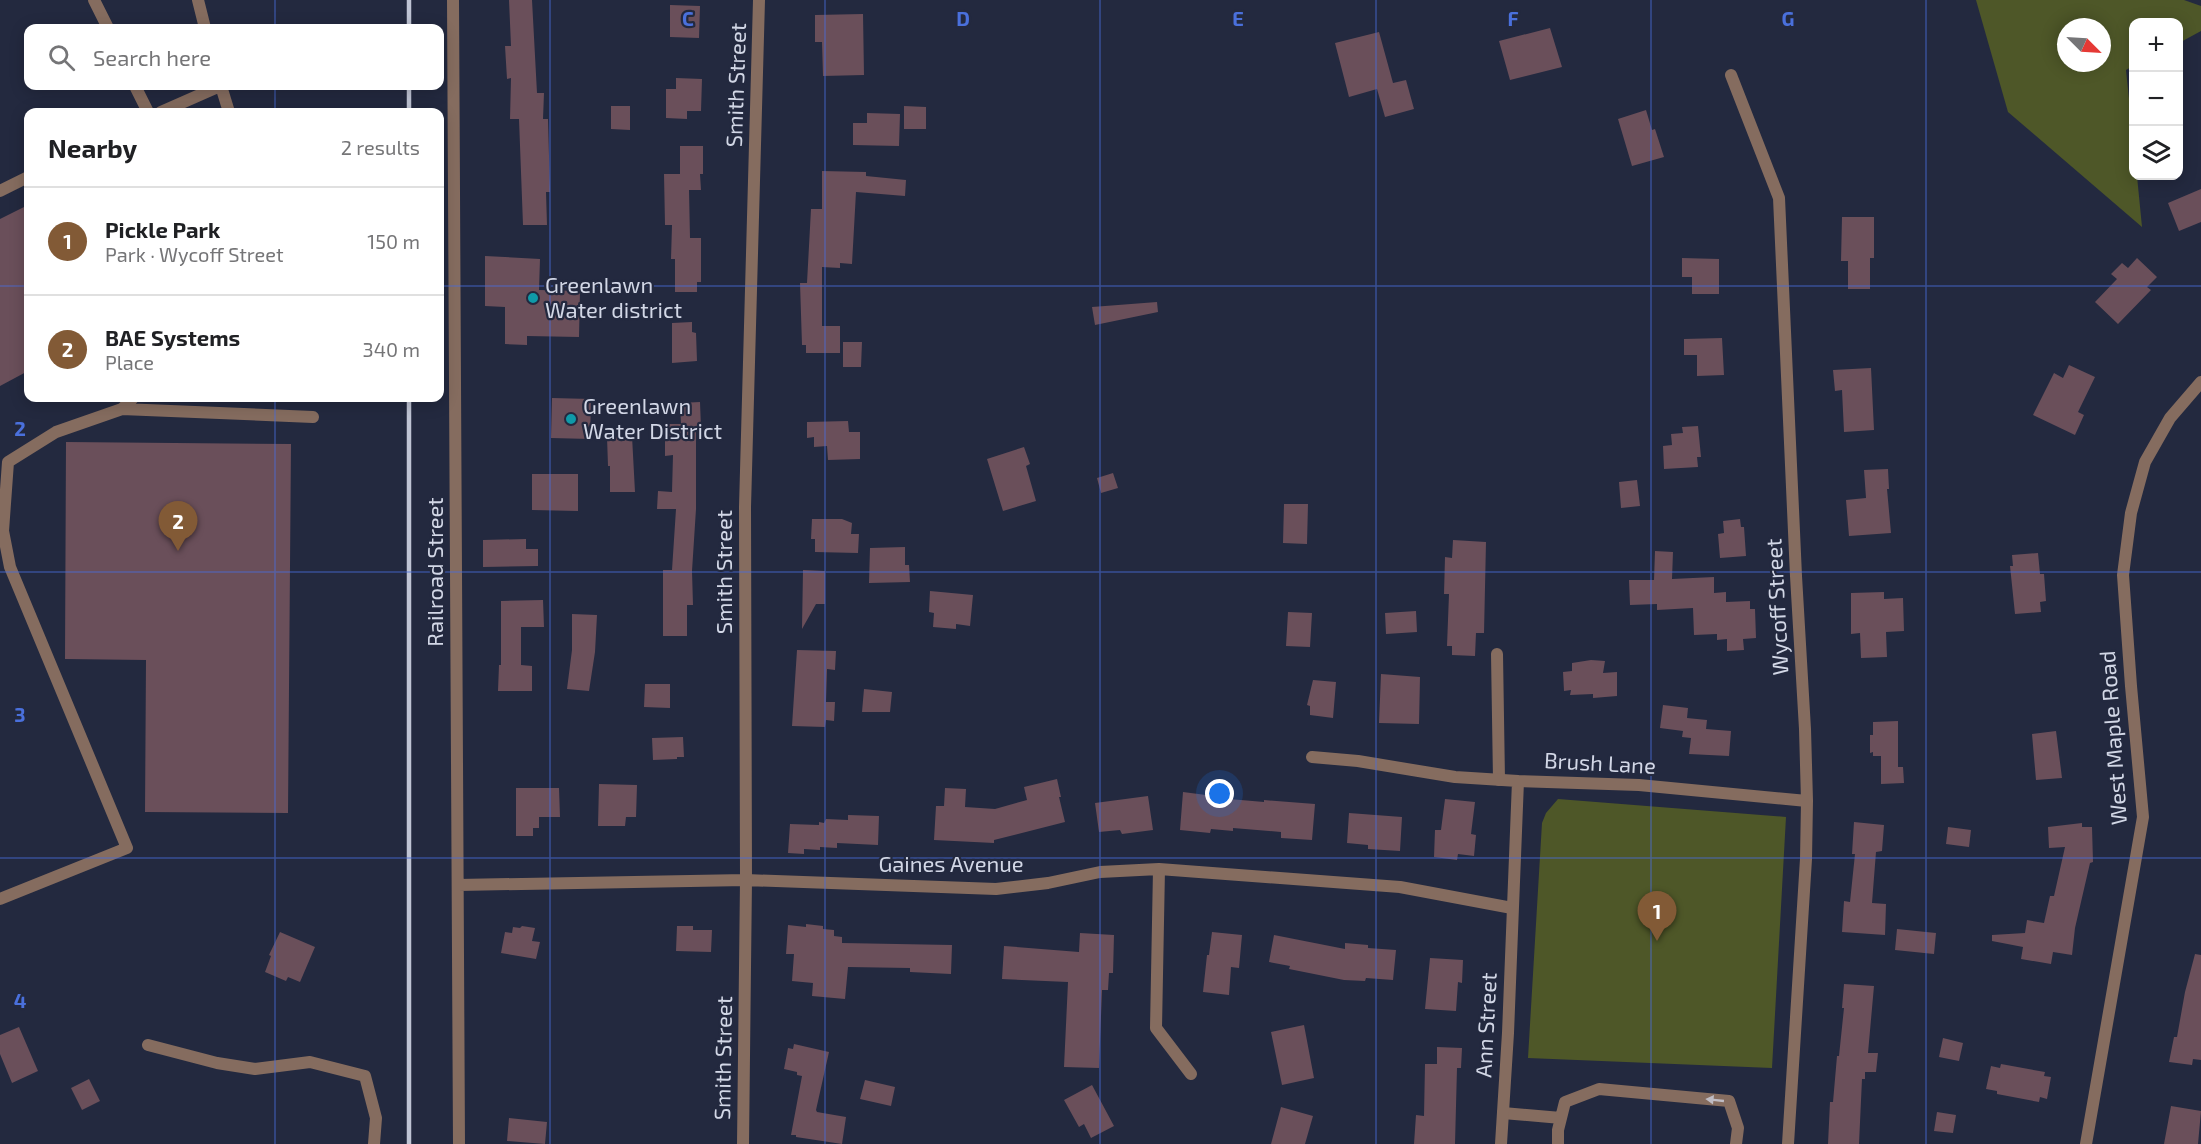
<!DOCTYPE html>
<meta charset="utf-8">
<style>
body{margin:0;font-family:"Exo 2",sans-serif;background:#f6f6f6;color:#202124}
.controls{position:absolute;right:18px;top:18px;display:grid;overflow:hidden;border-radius:12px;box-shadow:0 3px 15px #0003}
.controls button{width:54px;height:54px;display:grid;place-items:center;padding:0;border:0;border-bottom:2px solid #e0e0e0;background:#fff;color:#202124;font:30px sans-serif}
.compass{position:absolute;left:2057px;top:18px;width:54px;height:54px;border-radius:50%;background:#fff;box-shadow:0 3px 15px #0003;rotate:114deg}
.you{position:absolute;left:1220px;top:794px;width:21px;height:21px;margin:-15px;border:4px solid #fff;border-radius:50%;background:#1a73e8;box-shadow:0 0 0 9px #1a73e833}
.badge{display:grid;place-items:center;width:39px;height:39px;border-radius:50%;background:#825a36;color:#fff;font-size:20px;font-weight:700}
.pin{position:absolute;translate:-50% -50px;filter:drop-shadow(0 2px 3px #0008)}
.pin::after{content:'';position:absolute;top:32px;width:21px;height:18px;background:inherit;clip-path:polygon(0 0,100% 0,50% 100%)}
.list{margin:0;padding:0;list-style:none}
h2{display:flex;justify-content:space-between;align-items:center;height:78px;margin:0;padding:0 24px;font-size:26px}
h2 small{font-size:20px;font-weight:400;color:#757577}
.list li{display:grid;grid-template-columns:39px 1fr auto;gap:18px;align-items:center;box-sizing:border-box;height:108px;padding:0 24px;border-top:2px solid #e0e0e0}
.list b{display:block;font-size:22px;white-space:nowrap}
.list p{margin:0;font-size:20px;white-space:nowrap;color:#757577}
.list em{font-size:20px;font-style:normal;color:#757577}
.icon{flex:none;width:33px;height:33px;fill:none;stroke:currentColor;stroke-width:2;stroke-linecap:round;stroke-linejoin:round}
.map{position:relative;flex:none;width:2201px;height:1144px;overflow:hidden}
.search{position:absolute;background:#fff;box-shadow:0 3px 15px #0003;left:24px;top:24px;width:420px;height:66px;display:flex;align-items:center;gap:15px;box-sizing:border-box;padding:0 21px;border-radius:12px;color:#757577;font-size:22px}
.panel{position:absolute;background:#fff;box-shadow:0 3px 15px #0003;left:24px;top:108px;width:420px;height:294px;border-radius:12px}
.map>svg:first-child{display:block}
.green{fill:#4e5728;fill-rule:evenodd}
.building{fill:#6a4f5a}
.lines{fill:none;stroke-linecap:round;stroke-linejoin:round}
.service{stroke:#856c5f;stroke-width:12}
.minor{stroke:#856c5f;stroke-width:12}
.rail{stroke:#bfc4d4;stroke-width:4.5}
.oneway{fill:#bfbcc4}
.grid{fill:none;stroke:#4a70dc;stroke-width:1.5;stroke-opacity:0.55}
.culture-dot{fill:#0f9aa8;stroke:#23293f;stroke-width:2}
.labels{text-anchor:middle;stroke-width:4.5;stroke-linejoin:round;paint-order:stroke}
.street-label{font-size:22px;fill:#d2d7e6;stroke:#23293f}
.poi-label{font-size:22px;fill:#d2d7e6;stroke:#23293f;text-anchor:start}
.grid-label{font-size:20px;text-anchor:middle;font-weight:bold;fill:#4a70dc;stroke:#23293f;stroke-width:4.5;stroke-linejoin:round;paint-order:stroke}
</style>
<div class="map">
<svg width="2201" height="1144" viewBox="0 0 2201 1144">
<rect width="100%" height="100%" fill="#23293f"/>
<path class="green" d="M1976 0H2184L2201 6V31L2179 43 2178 22H2134L2133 66 2126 70 2133 137 2134 176H2137L2142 227 2008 112ZM2066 27H2102V63H2066Z
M1558 799 1786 817 1772 1068 1528 1058 1542 823 1546 813Z"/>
<path class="building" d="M509 0H532L537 93H544L543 119H548L550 192H546L547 225H523L519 119H510L511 78 507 79 505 46H511Z
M670 5 700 6 699 38 670 37Z
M863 14 864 75 823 76 822 42H815V15Z
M1550 28 1562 67 1510 80 1499 41Z
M1379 32 1393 83 1406 80 1414 109 1385 117 1377 89 1349 97 1335 43Z
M676 78 702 79 701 111H687V119L666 118V89H676Z
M611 106H630V130L611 129Z
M904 106 926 107V129H904Z
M1646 110 1652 130 1655 129 1664 157 1632 166 1618 119Z
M867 113 900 114 899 146 853 145V123H867Z
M680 146H703V174H700L701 190H689L690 238H701V282H697V292H675V259H671L672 225H665L664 174H680Z
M822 171 866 172V176L906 180 905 196 856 192 852 264 840 263V268L822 267V326H840V353H806V345H802L800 283H807L811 209H822Z
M2201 189V222L2179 231 2168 203Z
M28 205V371L0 386V219Z
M1842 217H1874V258H1870V289H1848V261H1841Z
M485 256 540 259 539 290 580 291 579 337 527 336V345L505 344V307L485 306Z
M1682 258 1719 259V294H1692V277H1682Z
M2137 258 2157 277 2147 287 2151 290 2118 324 2095 302 2117 279 2111 274 2122 263 2128 268Z
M1157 302 1158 312 1095 325 1092 307Z
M692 322V332L696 333 697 361 672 363V323Z
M1722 338 1724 375 1697 376V355H1684V339Z
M843 342H862L861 367H843Z
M2069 365 2095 377 2078 412 2084 415 2075 435 2033 415 2054 373 2063 378Z
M1871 368 1874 430 1844 432 1842 390 1835 391 1833 370Z
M552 398 591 399 590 439 551 438Z
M700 402 701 428H696V509L692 571 693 605H687V636H663V570H672L676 509H657L658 491 672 492 673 455 665 456V424H681L680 403Z
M848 421 849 432H860V459L828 460 827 446 814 447V437L807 438V422Z
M1698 426 1701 457H1697L1698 467 1664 469 1663 446 1672 445 1671 434 1683 433 1682 427Z
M632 436 635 492H610V466H608L607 437Z
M66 442 291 444 288 813 145 812 146 660 65 659Z
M1024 447 1030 464 1026 466 1036 501 1003 511 987 459Z
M1888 469 1889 489H1887L1891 533 1849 536 1846 500 1866 498 1864 470Z
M1113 473 1118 488 1101 493 1097 478Z
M532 474H578V511L532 510Z
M1637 480 1640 506 1621 508 1619 482Z
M1284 504H1308L1307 544 1283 543Z
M812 519H842L852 523 851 534H859L858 553 815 552V539H811Z
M1740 519 1741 527H1744L1746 556 1720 558 1718 534 1724 533 1723 521Z
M526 539V549H538V566L483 567V540Z
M1453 540 1486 542 1484 633H1476L1475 656 1452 655V646H1447L1449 594H1444L1445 557 1452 558Z
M905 547V565H909L910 582 869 583 870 548Z
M1655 551 1673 552 1672 579 1714 577V593L1726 592V602L1750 601V609H1755L1756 638 1743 639 1744 650 1727 651V639L1717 640V634L1694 635 1693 608 1657 610V604L1630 605 1629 580H1654Z
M2038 553 2040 574H2044L2046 601 2040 602 2041 612 2015 614 2010 566H2013L2012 555Z
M803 570 825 571V604H816L802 629Z
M930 591 973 595 970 626 956 624V629L933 627 934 613 929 612Z
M1884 592V599L1903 598 1904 631 1886 632 1887 657 1861 658 1860 633 1851 634V593Z
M543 600 544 627H521V665L532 666V691H498L499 665H501V601Z
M1416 611 1417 632 1386 634 1385 613Z
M1288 612 1312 613 1310 647 1286 646Z
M572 614 597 615 595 652 589 691 567 689 572 650Z
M797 650 836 651 835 670 827 669 826 702H835L834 721 826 720 825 727 792 726Z
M1591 660 1605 661 1603 673 1617 672V696L1593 698V694L1570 695 1571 690 1564 691 1563 672 1572 671V663Z
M1381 674 1420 677 1419 724 1379 723Z
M1313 680 1336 682 1333 718 1310 715V706L1307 705Z
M645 684H670V708L644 707Z
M864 689 892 692 890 712H862Z
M1663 705 1688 708 1687 718 1707 720 1706 729 1731 731 1729 756 1689 754 1691 738 1682 737 1683 731 1660 728Z
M1898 721V767H1903L1904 783 1881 784V756H1873V752L1870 753V735H1873V722Z
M2056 731 2062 778 2036 780 2032 734Z
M683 737 684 757H677V759L653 760 652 738Z
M1057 779 1061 797H1059L1065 822 994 840V843L934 840 936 806H944L945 788 966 789 965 807 995 809 1027 800 1024 787Z
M599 784 637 785 636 817H626L625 826H598Z
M516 788H559L560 817H539V828H533V836H516Z
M1183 792 1206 795V797L1264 802V800L1315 804 1312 840 1281 838V832L1233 828V831L1211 829 1210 833 1180 830Z
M1148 796 1153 830 1122 834 1120 830 1099 832 1095 803Z
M1445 799 1475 802 1471 834 1476 835 1474 856 1458 854 1457 860 1434 857 1435 830H1441Z
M1349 813 1402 817 1400 851 1368 849V845L1347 843Z
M848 815 879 816 878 845 837 843V848L820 847V850L804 849V854L788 853 790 824 819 825V822L824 823 826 819 848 820Z
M1854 822 1884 825 1882 851 1876 852 1872 903 1886 904 1885 935 1842 932 1844 901 1850 902 1855 854H1852Z
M2082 823V827H2092L2093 862 2090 863 2075 928 2072 955 2053 952 2051 964 2021 959 2023 947 1992 941V935L2025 933 2027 920 2044 923 2050 896H2054L2065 847 2049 848 2048 827Z
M1948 827 1971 830 1969 847 1946 844Z
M806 924 823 926V929L834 930V936L842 937V943L952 945 951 974 910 972V968L848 967 845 999 812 996 813 983 792 981 794 954H786L788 925 806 927Z
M522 926 535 928 532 941 540 942 536 959 501 953 505 932 512 933 513 927 520 928Z
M677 926H693V930H712L711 952 676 951Z
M1897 929 1936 933 1934 954 1895 950Z
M280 932 315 947 300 982 288 977 286 981 265 972 271 956 269 955Z
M1212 932 1242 935 1239 968 1231 967 1229 995 1203 992 1207 955H1209Z
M1080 933 1114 935 1113 973H1109L1108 990H1102L1099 1068 1064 1067 1068 982 1002 979 1004 946 1079 952Z
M1274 935 1345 949V943L1368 945V948L1396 950 1393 980 1366 978 1365 981 1344 980 1289 969 1290 966 1269 962Z
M2195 954 2201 955V1060L2193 1059 2192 1065 2169 1062 2174 1037H2177L2185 992Z
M1430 958 1463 960 1462 983 1458 982 1456 1011 1425 1009Z
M1844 984 1874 986 1868 1053H1878L1876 1072H1865V1079H1862L1859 1144H1828L1830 1102H1833L1837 1056H1839L1844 1008H1842Z
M1304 1025 1314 1078 1282 1085 1271 1032Z
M19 1027 38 1071 12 1083 0 1054V1035Z
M1943 1038 1963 1043 1959 1061 1939 1057Z
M794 1044 829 1052 816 1110 817 1112 846 1117 842 1144 796 1137V1135H791L802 1076 797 1075V1072L784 1069 788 1048 793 1049Z
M1437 1047 1462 1048 1461 1068H1457L1455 1144H1414L1416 1115 1424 1116 1425 1064H1437Z
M2001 1064 2045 1072 2044 1076 2051 1077 2047 1099 2040 1097 2039 1102 1997 1094V1091L1986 1089 1991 1066 2000 1068Z
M89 1079 100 1101 82 1110 71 1088Z
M865 1080 895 1087 891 1106 860 1099Z
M1092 1085 1114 1126 1091 1138 1084 1124 1079 1127 1064 1100Z
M2171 1106 2201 1111 2198 1144H2164Z
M1281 1107 1313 1116 1305 1144H1271Z
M1937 1112 1956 1115 1953 1133 1934 1131Z
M509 1118 547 1122 545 1144 507 1141Z"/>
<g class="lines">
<path class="service" d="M94 0 108 28
M198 0 205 28
M135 86 148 112
M221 86 229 112
M161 112 220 86
M0 191 28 177
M122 409 313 417
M1497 654 1499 780
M0 899 127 848 10 567 3 531 8 462 56 432 122 409 133 398
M148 1045 217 1063 255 1069 310 1062 365 1076 376 1118 374 1144
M1503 1113 1561 1118
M1558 1144V1130L1565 1102 1599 1089 1729 1101 1738 1128 1736 1144"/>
<path class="minor" d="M453 0 459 1144
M1731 75 1779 198 1796 576 1805 729 1807 801 1806 859 1788 1144
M1312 757 1358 761 1455 777 1518 781
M1159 869 1156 1028 1191 1074
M458 885 746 880 996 889 1048 883 1100 872 1159 869 1400 887 1512 908
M743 1144 746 880 745 507 759 0
M1501 1144 1508 1033 1518 781 1639 785 1807 801
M2086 1144 2143 817 2131 686 2123 575 2131 513 2145 462 2170 418 2201 382"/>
<path class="rail" d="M409 0V28
M409 86V112
M409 398V1144"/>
</g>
<defs><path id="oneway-solid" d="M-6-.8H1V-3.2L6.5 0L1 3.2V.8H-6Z" transform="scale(1.5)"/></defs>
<use class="oneway" href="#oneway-solid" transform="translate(1715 1100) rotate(-174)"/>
<path class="grid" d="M275 0V28M550 0V1144M825 0V1144M1100 0V1144M1376 0V1144M1651 0V1144M1926 0V1144M275 86V112M0 286H28M440 286H2201M275 398V1144M0 572H2201M0 858H2201"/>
<g class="culture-dot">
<circle cx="533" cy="298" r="6"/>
<circle cx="571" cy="419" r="6"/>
</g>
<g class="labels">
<g class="street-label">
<text transform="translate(736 85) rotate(-88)" y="8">Smith Street</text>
<text transform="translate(435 572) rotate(-90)" y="8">Railroad Street</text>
<text transform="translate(724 572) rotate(-90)" y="8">Smith Street</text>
<text transform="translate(1777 607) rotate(-93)" y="8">Wycoff Street</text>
<text transform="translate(2113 738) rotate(-94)" y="8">West Maple Road</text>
<text transform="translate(1600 763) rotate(3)" y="8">Brush Lane</text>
<text x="951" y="872">Gaines Avenue</text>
<text transform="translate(1486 1025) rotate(-87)" y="8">Ann Street</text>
<text transform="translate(723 1058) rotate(-89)" y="8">Smith Street</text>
</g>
<g class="poi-label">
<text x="545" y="293">Greenlawn<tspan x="545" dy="25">Water district</tspan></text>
<text x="583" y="414">Greenlawn<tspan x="583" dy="25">Water District</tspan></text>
</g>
</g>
<g class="grid-label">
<text x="688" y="26">C</text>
<text x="963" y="26">D</text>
<text x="1238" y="26">E</text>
<text x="1513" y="26">F</text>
<text x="1788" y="26">G</text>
<text x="20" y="436">2</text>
<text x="20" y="722">3</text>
<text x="20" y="1008">4</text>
</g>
</svg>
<div class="controls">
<button>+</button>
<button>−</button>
<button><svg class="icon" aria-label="layers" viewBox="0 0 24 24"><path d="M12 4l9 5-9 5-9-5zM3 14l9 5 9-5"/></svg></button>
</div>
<svg class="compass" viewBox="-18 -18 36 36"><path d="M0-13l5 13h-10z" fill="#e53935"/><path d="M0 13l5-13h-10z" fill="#757577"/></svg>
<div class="you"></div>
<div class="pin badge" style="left:1657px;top:941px">1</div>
<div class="pin badge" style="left:178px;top:551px">2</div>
<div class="search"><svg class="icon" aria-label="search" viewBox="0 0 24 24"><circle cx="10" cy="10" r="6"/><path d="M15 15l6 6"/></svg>Search here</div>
<section class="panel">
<h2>Nearby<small>2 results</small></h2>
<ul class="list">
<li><span class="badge">1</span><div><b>Pickle Park</b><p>Park · Wycoff Street</p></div><em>150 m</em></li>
<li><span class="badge">2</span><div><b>BAE Systems</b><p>Place</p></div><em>340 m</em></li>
</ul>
</section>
</div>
